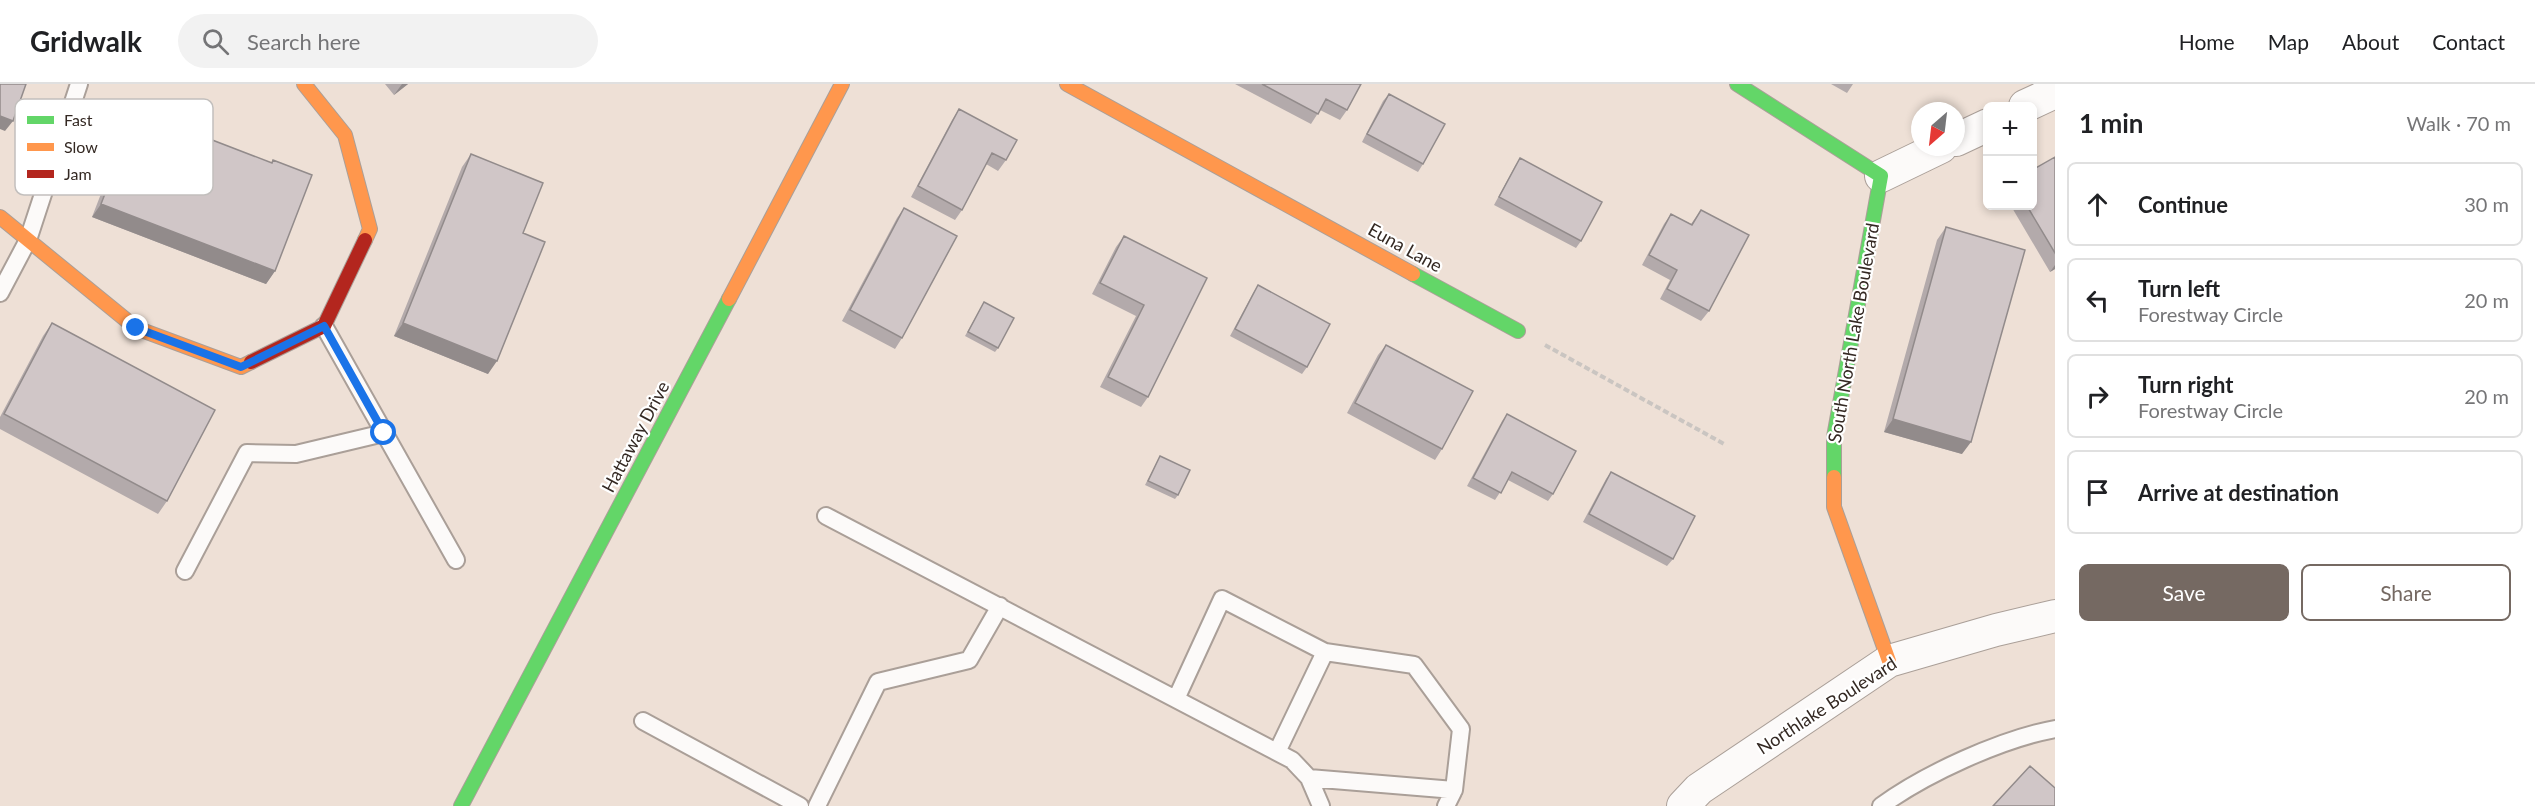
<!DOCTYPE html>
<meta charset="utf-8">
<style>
body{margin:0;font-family:Lato,sans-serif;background:#f2f2f2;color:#202124}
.controls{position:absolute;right:18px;top:18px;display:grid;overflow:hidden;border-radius:9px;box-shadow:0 3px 9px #0003}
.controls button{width:54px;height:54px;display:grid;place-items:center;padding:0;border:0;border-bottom:2px solid #e0e0e0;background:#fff;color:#202124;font:30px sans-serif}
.compass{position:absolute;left:1911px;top:18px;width:54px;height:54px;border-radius:50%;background:#fff;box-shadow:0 3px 9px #0003;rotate:208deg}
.stop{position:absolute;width:18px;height:18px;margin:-14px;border:4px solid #1a73e8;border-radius:50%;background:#fff}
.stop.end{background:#1a73e8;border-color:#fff;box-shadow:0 2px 6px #0008}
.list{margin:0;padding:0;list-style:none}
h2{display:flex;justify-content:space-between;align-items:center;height:78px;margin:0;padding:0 24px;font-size:26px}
h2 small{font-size:20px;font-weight:400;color:#757577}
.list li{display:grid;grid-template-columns:39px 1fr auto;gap:18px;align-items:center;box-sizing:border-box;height:84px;margin:0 12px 12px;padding:0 12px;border:2px solid #e0e0e0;border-radius:9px}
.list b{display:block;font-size:22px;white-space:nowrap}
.list p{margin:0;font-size:20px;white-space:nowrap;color:#757577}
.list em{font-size:20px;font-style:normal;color:#757577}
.actions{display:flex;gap:12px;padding:18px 24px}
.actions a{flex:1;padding:14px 0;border:2px solid #756962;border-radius:9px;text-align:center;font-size:21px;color:#756962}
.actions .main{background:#756962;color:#fff}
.icon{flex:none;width:33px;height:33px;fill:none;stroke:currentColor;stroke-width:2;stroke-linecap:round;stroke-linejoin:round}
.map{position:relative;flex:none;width:2055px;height:722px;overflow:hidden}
header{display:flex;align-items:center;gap:36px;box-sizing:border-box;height:84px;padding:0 30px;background:#fff;border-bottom:2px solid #e0e0e0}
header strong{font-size:28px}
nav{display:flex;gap:33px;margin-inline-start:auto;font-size:21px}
.search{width:420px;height:54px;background:#f2f2f2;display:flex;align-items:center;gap:15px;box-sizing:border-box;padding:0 21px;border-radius:33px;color:#757577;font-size:22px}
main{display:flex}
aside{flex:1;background:#fff}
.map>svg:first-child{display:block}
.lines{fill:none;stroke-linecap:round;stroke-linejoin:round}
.lane-casing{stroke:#aa9f98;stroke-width:20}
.street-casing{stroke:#aa9f98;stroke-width:34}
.fast-casing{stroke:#aa9f98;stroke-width:16}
.slow-casing{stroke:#aa9f98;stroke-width:16}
.jam-casing{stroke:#aa9f98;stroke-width:16}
.path{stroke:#cac5c1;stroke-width:4;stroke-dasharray:6 3;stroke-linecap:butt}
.lane{stroke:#fcfaf9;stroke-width:16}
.street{stroke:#fcfaf9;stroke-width:32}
.fast{stroke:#63d668;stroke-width:14}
.slow{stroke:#ff974d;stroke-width:14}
.jam{stroke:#b3261e;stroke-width:14}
.wall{fill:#b3aaab}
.shaded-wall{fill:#928b8b}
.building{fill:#d0c6c7;stroke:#928b8b;stroke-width:1.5}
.route{stroke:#1a73e8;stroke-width:8}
.labels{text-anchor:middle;stroke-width:4.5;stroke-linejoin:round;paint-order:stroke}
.street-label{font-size:18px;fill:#342923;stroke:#fff}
.key{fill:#fff;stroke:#c2bfbd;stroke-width:1.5}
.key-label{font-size:16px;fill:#342923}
</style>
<header>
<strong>Gridwalk</strong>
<div class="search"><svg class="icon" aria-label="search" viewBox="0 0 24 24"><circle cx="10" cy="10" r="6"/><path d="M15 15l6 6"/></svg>Search here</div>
<nav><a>Home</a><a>Map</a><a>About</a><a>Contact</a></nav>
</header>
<main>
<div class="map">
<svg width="2055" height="722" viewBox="0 0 2055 722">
<rect width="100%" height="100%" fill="#eee0d6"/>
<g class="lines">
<defs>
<path id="lane" d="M0 209 28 156 79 0
M324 242 456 476
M826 432 1292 676 1309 694 1321 722
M185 487 247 369 296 370 384 349
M1325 568 1414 581 1461 645 1454 706
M1176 615 1222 515 1325 568 1277 668
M643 637 800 722
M1309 694 1454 706 1446 722
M817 722 878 598 969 576 1000 522
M1881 722C1925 690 2001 655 2055 645"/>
<path id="street" d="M2025 22 2055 8
M1956 56 1988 41
M1881 92 1941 63
M1683 722 1699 705 1889 577 1996 546 2055 532"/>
<path id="fast" d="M1737 0 1881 92 1834 353V393
M1413 190 1518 247
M461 722 729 215"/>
<path id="slow" d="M304 0 345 51 370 145 365 156
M1067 0 1413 190
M0 133 136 244 241 283 251 278
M729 215 842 0
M1834 393V423L1889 577"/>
<path id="jam" d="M251 278 324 242 365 156"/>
</defs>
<use href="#lane" class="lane-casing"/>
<use href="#street" class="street-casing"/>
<use href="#fast" class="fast-casing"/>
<use href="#slow" class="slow-casing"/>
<use href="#jam" class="jam-casing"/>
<path class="path" d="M1545 261 1726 361"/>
<use href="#lane" class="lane"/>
<use href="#street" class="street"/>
<use href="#fast" class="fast"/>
<use href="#slow" class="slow"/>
<use href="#jam" class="jam"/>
</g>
<path class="wall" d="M385 0H408L394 11Z
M1235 0H1361L1347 26 1340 36 1320 26 1311 40Z
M1831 0H1853L1847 9Z
M1389 10 1423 80 1418 88 1362 58 1383 17Z
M959 25 1006 76 998 87 986 80 962 126 955 136 911 113 952 36Z
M137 27 271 79 273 76 275 187 266 200 92 133 128 40Z
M471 70 523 149 488 290 394 252 462 83Z
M2055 73V185L2050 188 2011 122H2032Z
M1520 74 1581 157 1576 164 1494 121 1515 82Z
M904 124 902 254 895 265 842 237 897 134Z
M1701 126 1709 227 1701 237 1660 215 1670 196 1642 181 1664 140 1671 130 1691 140Z
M1946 143 1962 370 1884 348 1937 156Z
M1124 152 1207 194 1148 313 1141 323 1100 303 1136 232 1092 210 1116 163Z
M1258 201 1307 283 1302 290 1230 252 1253 209Z
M984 218 998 264 995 268 965 252Z
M52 239 167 417 158 430 0 345V333L43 252Z
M1386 261 1442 365 1435 376 1347 329 1378 271Z
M1507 330 1553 410 1548 417 1508 396 1495 416 1467 402 1502 337Z
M1160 372 1178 411 1175 415 1145 401Z
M1611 388 1673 475 1667 482 1583 438 1606 395Z"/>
<path class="shaded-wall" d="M402 0H408L394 11Z
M0 32 13 37 5 47 0 45Z
M101 120 275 187 266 200 92 133Z
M2055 181V185L2050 188Z
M403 239 497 277 488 290 394 252Z
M1893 335 1971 358 1962 370 1884 348Z"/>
<path class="building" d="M0 0H26L13 37 0 32Z
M1262 0H1361L1347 26 1326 15 1318 30Z
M1389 10 1445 40 1423 80 1367 50Z
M959 25 1017 56 1006 76 992 69 962 126 918 102Z
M137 27 272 79 273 76 312 91 275 187 101 120Z
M471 70 543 99 523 149 545 158 497 277 403 239Z
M2055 73V169L2027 122H2032V86Z
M1520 74 1602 118 1581 157 1499 113Z
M904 124 957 152 902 254 850 226Z
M1701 126 1749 151 1709 227 1667 205 1677 186 1649 171 1671 130 1692 141Z
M1946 143 2025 166 1971 358 1893 335Z
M1124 152 1207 194 1148 313 1108 293 1144 221 1100 199Z
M1258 201 1330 240 1307 283 1235 245Z
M984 218 1014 234 998 264 968 248Z
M52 239 215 326 167 417 4 330Z
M1386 261 1473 307 1442 365 1355 319Z
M1507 330 1576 367 1553 410 1512 388 1501 409 1473 394Z
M1160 372 1190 386 1178 411 1148 397Z
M1611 388 1695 432 1673 475 1589 430Z
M2030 682 2055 704V722H1993Z"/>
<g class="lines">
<path class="route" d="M136 244 241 283 324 242 384 349"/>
</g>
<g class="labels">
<g class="street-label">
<text transform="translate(1405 164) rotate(29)" y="6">Euna Lane</text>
<text transform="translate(1854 249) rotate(-80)" y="6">South North Lake Boulevard</text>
<text transform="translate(636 353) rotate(-62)" y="6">Hattaway Drive</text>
<text transform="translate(1827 622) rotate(-33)" y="6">Northlake Boulevard</text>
</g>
</g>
<rect x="15" y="15" width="198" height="96" rx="9" class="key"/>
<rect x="27" y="32" width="27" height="8" fill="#63d668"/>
<rect x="27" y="59" width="27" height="8" fill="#ff974d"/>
<rect x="27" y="86" width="27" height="8" fill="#b3261e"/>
<g class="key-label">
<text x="64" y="42">Fast</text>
<text x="64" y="69">Slow</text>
<text x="64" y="96">Jam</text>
</g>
</svg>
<div class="controls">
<button>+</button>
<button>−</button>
</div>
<svg class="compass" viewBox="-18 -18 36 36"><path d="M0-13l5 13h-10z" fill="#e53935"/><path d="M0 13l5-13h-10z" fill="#757577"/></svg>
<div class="stop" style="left:384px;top:349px"></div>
<div class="stop end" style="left:136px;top:244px"></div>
</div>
<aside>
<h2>1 min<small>Walk · 70 m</small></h2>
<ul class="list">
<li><svg class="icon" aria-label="ahead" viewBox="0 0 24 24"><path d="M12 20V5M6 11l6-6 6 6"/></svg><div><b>Continue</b></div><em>30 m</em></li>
<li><svg class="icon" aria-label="left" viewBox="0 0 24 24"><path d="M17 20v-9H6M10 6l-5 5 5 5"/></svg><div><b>Turn left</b><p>Forestway Circle</p></div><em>20 m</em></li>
<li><svg class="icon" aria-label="right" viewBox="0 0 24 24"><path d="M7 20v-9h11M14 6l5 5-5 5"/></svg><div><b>Turn right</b><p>Forestway Circle</p></div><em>20 m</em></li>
<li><svg class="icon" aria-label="arrive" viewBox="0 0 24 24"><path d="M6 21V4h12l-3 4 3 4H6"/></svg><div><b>Arrive at destination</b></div></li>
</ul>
<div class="actions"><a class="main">Save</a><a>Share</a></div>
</aside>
</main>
